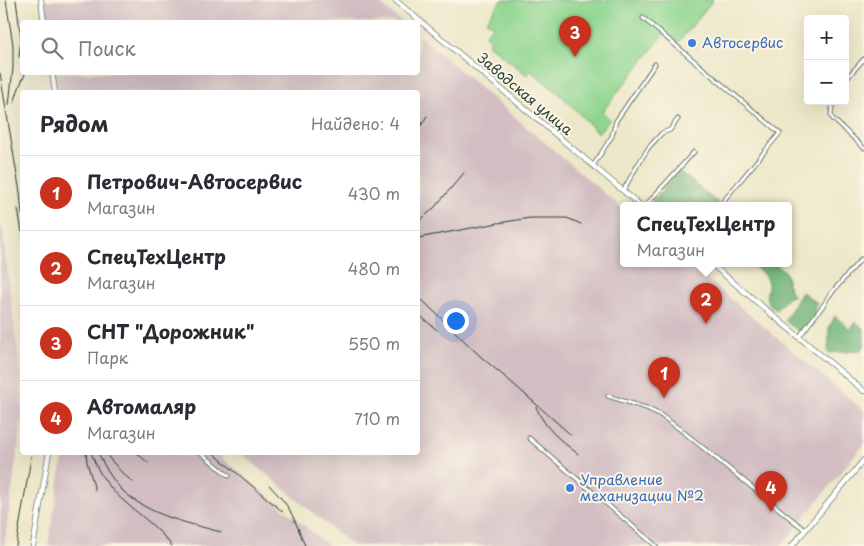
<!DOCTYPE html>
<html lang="ru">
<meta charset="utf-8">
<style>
:root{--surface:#fff;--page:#f7f7f7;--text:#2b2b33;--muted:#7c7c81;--line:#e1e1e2;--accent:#c8321e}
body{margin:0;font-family:"Playpen Sans",sans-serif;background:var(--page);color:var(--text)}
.controls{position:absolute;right:15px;top:15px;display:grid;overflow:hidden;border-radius:5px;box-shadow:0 5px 20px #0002}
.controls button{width:45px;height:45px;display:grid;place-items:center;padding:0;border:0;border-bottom:1px solid var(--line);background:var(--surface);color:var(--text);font:25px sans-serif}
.you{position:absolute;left:455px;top:320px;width:18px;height:18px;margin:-12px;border:4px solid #fff;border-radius:50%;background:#1a73e8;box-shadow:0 0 0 8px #1a73e833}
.badge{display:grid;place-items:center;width:32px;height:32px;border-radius:50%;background:var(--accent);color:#fff;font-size:16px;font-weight:700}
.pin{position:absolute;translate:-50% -41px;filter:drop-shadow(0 1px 2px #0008)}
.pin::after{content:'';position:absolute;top:26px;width:18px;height:15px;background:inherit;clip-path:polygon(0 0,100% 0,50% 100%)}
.popup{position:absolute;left:620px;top:202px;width:172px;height:65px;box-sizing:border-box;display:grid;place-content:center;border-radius:5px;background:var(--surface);filter:drop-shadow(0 1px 4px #0005);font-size:16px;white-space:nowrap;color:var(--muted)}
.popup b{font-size:19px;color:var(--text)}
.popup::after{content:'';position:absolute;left:50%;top:100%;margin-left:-10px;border:10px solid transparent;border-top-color:var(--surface)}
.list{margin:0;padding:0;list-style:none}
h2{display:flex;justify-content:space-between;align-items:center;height:65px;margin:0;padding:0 20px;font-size:21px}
h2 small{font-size:16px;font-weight:400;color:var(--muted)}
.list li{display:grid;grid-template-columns:32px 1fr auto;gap:15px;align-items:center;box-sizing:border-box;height:75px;padding:0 20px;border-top:1px solid var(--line)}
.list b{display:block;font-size:19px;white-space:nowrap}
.list p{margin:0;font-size:16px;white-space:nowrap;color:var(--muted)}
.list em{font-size:16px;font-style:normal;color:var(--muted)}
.icon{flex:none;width:28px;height:28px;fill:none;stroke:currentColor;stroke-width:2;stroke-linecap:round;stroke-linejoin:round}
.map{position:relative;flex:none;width:864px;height:546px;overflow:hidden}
.search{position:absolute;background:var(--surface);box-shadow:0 5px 20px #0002;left:20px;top:20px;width:400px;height:55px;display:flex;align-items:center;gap:12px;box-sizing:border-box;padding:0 18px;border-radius:5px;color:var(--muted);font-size:19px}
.panel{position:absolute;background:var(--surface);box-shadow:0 5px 20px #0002;left:20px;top:90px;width:400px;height:365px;border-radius:5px}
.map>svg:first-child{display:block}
.industrial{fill:#d2bec2}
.green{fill:#8ed58f;stroke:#568962}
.forest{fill:#72b67a;stroke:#487a57}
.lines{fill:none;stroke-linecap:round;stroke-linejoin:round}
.street-casing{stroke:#677868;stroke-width:5}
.secondary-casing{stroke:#677868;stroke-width:6}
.street{stroke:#fff;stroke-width:3}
.secondary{stroke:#fff;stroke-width:4.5}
.rail{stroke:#1f3d34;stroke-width:1}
.shop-dot{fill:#3f7fe0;stroke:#fcf5e5;stroke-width:2}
.labels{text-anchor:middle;stroke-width:4;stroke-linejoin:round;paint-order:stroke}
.shop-label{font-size:14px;fill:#366cbe;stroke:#fcf5e5;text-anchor:start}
.street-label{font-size:14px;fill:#1f3d34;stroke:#fcf5e5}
</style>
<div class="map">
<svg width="864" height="546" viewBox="0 0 864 546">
<rect width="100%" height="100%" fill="#fcf5e5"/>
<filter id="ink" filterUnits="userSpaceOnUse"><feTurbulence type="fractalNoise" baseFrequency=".02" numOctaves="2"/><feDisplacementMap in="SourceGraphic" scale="10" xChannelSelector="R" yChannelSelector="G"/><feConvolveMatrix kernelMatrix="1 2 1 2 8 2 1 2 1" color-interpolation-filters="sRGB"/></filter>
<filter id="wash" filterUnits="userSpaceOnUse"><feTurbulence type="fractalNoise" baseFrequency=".0096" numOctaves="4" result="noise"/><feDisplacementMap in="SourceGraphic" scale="20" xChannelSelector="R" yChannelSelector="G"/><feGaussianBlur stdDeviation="1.12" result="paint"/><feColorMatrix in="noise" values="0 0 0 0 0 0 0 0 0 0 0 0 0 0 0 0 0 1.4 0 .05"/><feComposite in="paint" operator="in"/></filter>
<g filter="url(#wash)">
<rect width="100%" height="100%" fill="#ede7c9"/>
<!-- industrial -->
<g class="industrial">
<path d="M45,0H376L402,22H48Z"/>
<path d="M418,35L623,209L624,263H688L864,411V444L781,546H353L241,453L418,452V92H58L55,73L418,72Z"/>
<path d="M0,213L22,386V420L4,546H0Z"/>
<path d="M64,452L216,453L329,546H48Z"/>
</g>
<!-- green -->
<path class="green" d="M502,0H713L677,44L664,34L602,112L610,119L598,133L563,97L531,71L527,75L488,44L490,40L485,35L493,26L486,20Z"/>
<!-- forest -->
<g class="forest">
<path d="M679,171L718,203L716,205H649Z"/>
<path d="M749,263H774L785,272L787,278V283L793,296C786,297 782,305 776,310C756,294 775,292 765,277C762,271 754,267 749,263Z"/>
<path d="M802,292L817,303L813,308L817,311L805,328L798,331L785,320Z"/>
<path d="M835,316L850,329L856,322L864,329V347L860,351L828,353L829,328Z"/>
</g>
</g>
<g filter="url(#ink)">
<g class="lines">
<defs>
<g id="street">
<path d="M643,18L780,133L720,205"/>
<path d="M845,80L864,59"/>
<path d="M833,101L831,114L832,118L864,148"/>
<path d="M593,166L612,136L616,121L655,64"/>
<path d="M623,191L637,166L649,147L662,133L670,130L678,119"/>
<path d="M646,205L694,152"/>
<path d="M799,337L825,303L828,297L861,259"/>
<path d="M608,396L646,408L659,414L681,430L805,530"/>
<path d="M529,438L656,546"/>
<path d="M200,452L229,476"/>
</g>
<g id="secondary">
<path d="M41,0L44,22"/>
<path d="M395,0L640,205"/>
<path d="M52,72L55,92"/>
<path d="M710,263L864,391"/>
<path d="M33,546L49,452"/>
<path d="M792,546L864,460"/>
</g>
</defs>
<!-- street casing -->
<use href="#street" class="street-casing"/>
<!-- secondary casing -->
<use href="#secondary" class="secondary-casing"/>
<!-- street -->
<use href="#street" class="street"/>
<!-- secondary -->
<use href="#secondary" class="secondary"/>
<!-- rail -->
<g class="rail">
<path d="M6,0L13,45V68L9,105"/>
<path d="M16,0L21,38L19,57"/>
<path d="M0,73L20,193L22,215"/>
<path d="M14,103L20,85L26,72"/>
<path d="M418,130L427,116"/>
<path d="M18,209L22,232"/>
<path d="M418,222L434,208L464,173"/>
<path d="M418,238L498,223L530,218H567L581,224"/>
<path d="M418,296L480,356L510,381L571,435"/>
<path d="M418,314L437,330"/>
<path d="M536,407C546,430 559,439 578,454"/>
<path d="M86,452L87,462L95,490"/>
<path d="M91,452C106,501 145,510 172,546"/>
<path d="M98,452C104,466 111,478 121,489C147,515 187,523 221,532"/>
<path d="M104,452L123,474L133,482"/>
<path d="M136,452L148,463"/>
<path d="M212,452L283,512"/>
<path d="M269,485C276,493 284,500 289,509C296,521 300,534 305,546"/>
<path d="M16,546L32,452"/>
</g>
</g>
</g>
<!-- markers -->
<g class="shop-dot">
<circle cx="692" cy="43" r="5"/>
<circle cx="570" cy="488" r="5"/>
</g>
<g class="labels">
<!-- shop labels -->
<g class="shop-label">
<text x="702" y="48">Автосервис</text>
<text x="580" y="485">Управление<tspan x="580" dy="16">механизации №2</tspan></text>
</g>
<!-- street labels -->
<g class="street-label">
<text transform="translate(525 94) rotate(40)" y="5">Заводская улица</text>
</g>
</g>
</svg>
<div class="controls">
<button>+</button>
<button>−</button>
</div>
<div class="you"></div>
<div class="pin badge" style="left:664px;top:398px">1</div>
<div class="pin badge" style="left:706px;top:324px">2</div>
<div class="popup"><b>СпецТехЦентр</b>Магазин</div>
<div class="pin badge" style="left:575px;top:57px">3</div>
<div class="pin badge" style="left:771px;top:512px">4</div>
<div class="search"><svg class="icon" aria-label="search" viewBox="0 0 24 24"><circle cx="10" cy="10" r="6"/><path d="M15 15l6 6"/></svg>Поиск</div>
<section class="panel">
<h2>Рядом<small>Найдено: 4</small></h2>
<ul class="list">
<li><span class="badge">1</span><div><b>Петрович-Автосервис</b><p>Магазин</p></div><em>430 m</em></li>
<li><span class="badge">2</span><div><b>СпецТехЦентр</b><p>Магазин</p></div><em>480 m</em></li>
<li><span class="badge">3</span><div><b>СНТ &quot;Дорожник&quot;</b><p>Парк</p></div><em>550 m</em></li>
<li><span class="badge">4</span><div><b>Автомаляр</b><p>Магазин</p></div><em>710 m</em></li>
</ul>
</section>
</div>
